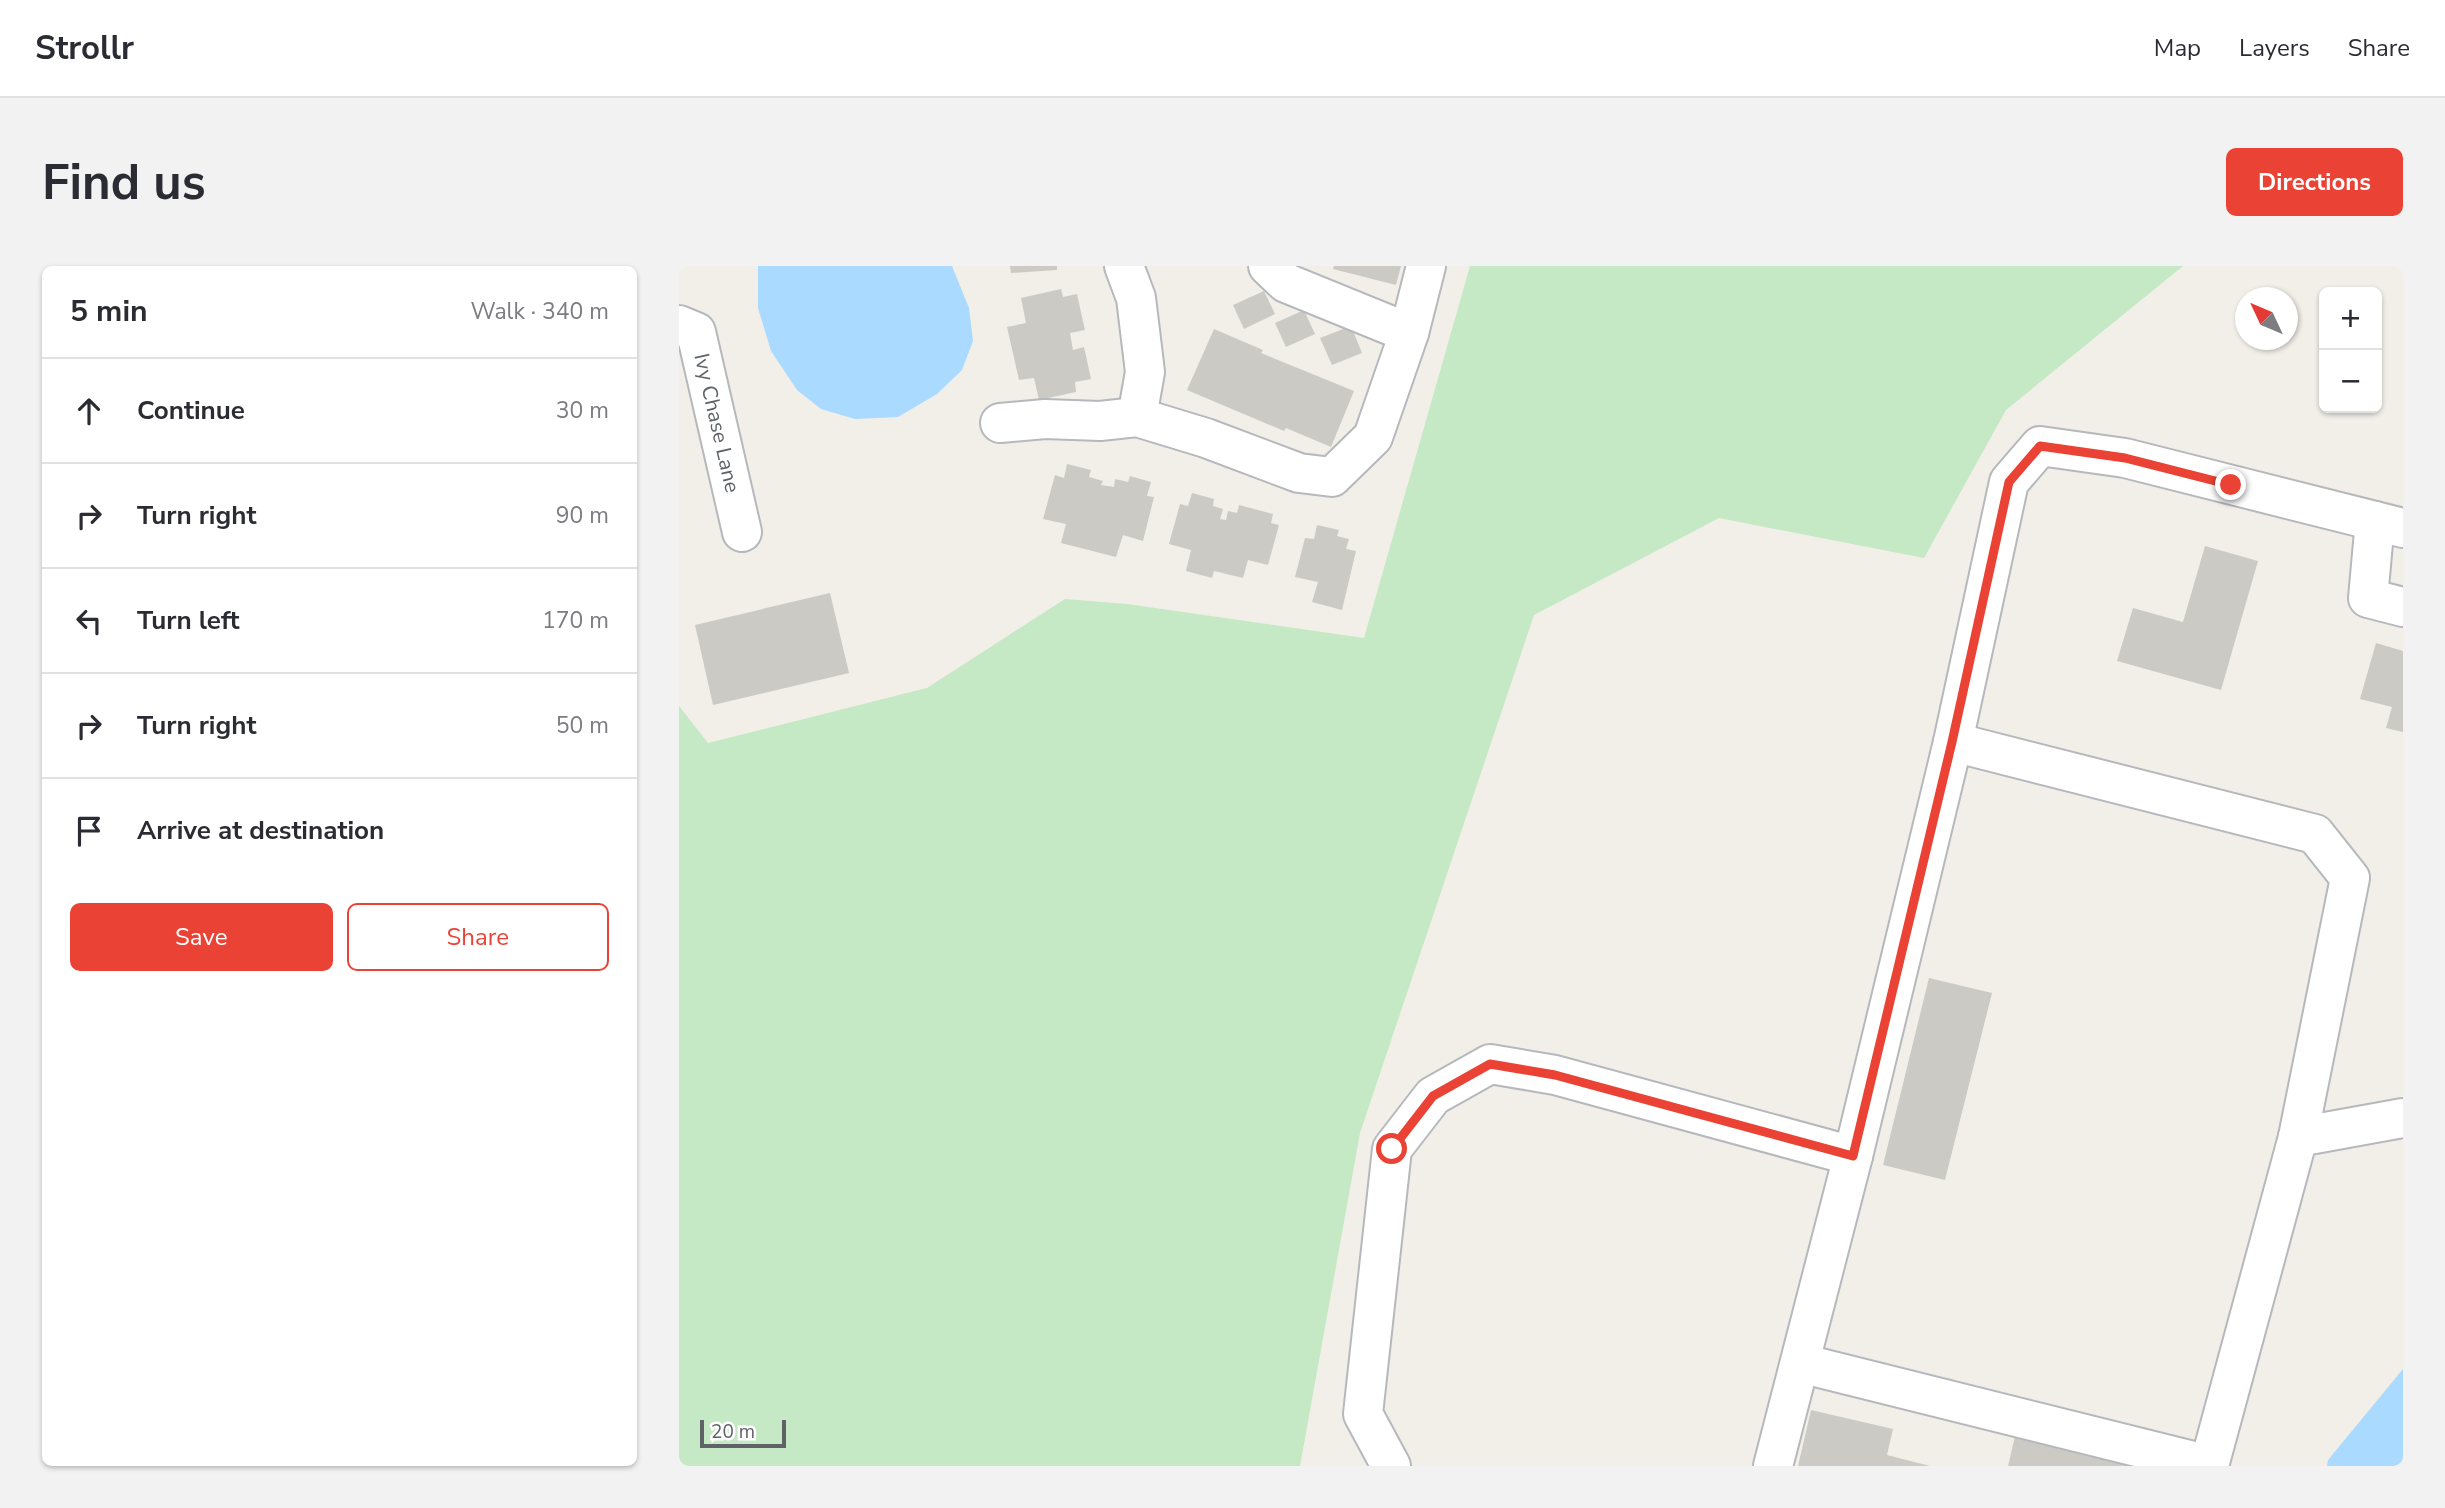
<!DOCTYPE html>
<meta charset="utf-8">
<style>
:root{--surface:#fff;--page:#f2f2f3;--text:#2b2b33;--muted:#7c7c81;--line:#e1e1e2;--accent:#ea4335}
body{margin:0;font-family:"Nunito Sans",sans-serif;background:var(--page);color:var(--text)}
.controls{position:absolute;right:21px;top:21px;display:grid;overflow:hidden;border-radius:10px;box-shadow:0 2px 5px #0004}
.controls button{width:63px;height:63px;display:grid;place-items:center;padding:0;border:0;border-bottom:2px solid var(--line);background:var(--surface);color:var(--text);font:35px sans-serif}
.compass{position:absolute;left:1556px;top:21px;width:63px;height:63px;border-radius:50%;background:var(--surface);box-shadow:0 2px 5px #0004;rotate:314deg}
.scale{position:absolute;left:21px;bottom:18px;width:86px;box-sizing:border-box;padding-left:7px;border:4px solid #5f6368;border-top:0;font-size:19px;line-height:24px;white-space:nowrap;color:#5f6368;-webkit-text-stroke:5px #fff;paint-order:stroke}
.stop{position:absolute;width:21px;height:21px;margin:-16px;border:5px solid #ea4335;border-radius:50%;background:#fff}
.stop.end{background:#ea4335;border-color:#fff;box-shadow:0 2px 7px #0008}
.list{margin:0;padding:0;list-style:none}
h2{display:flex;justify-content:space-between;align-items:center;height:91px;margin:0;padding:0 28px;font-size:30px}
h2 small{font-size:23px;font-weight:400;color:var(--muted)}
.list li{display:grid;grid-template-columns:46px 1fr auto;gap:21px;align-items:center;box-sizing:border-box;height:105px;padding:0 28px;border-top:2px solid var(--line)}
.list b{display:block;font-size:26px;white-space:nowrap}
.list em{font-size:23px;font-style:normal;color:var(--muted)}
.actions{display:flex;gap:14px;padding:21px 28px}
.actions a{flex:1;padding:16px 0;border:2px solid var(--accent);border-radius:10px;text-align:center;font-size:24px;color:var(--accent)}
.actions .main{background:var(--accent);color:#fff}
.icon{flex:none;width:38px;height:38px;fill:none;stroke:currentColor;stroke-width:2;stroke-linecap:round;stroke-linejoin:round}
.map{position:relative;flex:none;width:1724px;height:1200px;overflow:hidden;border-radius:10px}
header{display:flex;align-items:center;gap:42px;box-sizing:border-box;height:98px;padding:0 35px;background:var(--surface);border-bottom:2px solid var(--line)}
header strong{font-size:33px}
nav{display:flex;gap:38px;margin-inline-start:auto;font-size:24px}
.intro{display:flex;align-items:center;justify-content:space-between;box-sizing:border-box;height:168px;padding:0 42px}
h1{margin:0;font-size:49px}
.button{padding:18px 32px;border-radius:10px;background:var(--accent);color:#fff;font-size:24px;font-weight:700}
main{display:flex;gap:42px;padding:0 42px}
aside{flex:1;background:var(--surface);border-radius:10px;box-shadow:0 2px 5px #0004}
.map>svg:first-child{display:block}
.green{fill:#c5e8c5}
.water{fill:#aadaff}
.building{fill:#cccac5}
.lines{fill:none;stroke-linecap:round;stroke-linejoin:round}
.minor-casing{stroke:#b5b8bc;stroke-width:42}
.minor{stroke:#fff;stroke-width:38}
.route{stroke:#ea4335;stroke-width:9}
.labels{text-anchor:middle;stroke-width:5;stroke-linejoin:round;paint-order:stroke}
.street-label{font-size:21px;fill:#5f6368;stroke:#fff}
</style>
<header>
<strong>Strollr</strong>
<nav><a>Map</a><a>Layers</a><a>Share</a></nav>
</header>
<div class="intro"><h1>Find us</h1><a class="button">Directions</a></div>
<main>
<aside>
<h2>5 min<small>Walk · 340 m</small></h2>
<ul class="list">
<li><svg class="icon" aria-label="ahead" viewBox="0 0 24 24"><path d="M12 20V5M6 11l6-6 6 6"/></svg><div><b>Continue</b></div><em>30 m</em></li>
<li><svg class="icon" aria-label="right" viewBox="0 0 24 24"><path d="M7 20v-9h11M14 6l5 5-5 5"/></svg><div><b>Turn right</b></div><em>90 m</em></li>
<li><svg class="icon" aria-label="left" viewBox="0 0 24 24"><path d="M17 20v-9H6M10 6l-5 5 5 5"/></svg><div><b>Turn left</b></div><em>170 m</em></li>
<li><svg class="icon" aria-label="right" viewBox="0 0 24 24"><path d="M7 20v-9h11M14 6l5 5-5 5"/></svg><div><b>Turn right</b></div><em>50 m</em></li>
<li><svg class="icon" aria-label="arrive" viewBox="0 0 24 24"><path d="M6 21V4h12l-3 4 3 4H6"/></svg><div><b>Arrive at destination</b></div></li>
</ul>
<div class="actions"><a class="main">Save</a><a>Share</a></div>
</aside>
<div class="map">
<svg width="1724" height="1200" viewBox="0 0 1724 1200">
<rect width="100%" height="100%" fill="#f1efe8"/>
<!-- green -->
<path class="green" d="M791,0H1504L1327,144L1245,292L1040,252L855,349L681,867L621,1200H0V440L29,477L248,422L386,333L448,338L685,372Z"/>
<!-- water -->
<g class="water">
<path d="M79,0H273L290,42L294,75L283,104L258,128L219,151L176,153L142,143L118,124L92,85L79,42Z"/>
<path d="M1724,1103V1200H1648L1649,1194Z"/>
</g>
<!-- building -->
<g class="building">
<path d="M331,0H378V4L332,7Z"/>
<path d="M655,0H722L717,19L654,3Z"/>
<path d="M382,23L384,31L398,28L406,64L391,67L394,84L405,81L412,113L396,116L397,126L360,134L355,112L340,114L328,61L347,57L342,32Z"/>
<path d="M585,25L596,48L565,63L554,39Z"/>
<path d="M625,44L636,68L607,81L596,57Z"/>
<path d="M672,60L683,87L653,99L641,72Z"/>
<path d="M535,63L584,84L582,87L675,125L652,181L607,162L605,165L508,124Z"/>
<path d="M388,198L412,204L410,211L424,215L422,219L435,221L436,213L449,216L451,210L472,216L468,230L475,231L464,275L444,269L437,291L382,277L387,258L364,253L376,209L385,212Z"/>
<path d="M513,227L535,233L534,240L544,243L541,253L547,254L549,245L558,247L560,239L594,248L592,257L600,259L589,299L569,294L564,312L535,305L533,312L507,305L512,284L490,278L501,238L509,240Z"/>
<path d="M638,259L660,264L658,270L670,273L667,283L677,285L663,344L633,336L639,316L616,311L626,272L635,273Z"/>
<path d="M1526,280L1579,295L1542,424L1438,395L1454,342L1504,356Z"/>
<path d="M151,327L170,407L34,439L16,359Z"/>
<path d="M1697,377L1724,385V466L1707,462L1713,441L1681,433Z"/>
<path d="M1250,712L1313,727L1266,914L1204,899Z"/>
<path d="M1132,1144L1214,1163L1208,1189L1251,1200H1119Z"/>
<path d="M1336,1170L1469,1200H1329Z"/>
</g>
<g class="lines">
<defs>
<g id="minor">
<path d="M445,0L457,32L466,106L458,151"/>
<path d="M589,0L607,17L730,67"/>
<path d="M0,59L17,66L63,266"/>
<path d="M321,157L366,153L421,155L458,151L527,172L620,207L653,211L694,171L730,67L747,0"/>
<path d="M1696,255L1689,332L1724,341"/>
<path d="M1274,476L1636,568L1671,612L1619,871"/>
<path d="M1121,1097L1530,1199"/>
<path d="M712,1200L684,1148L713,883L754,830L811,798L876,809L1174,890"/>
<path d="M1094,1200L1174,890L1274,476L1330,216L1361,180L1446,192L1724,262"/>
<path d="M1530,1200L1619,871L1724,852"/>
</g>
</defs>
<!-- minor casing -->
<use href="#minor" class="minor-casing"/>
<!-- minor -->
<use href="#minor" class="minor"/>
</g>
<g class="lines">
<!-- route -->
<path class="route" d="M713,883L754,830L811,798L876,809L1174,890L1273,476L1330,216L1361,180L1446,192L1552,219"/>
</g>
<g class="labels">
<!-- street labels -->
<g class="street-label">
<text transform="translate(38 157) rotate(77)" y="7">Ivy Chase Lane</text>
</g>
</g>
</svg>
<div class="controls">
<button>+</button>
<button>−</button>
</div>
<svg class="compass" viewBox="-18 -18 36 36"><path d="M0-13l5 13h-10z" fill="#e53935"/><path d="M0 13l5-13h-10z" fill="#7c7c81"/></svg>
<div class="scale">20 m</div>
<div class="stop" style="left:713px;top:883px"></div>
<div class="stop end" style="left:1552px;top:219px"></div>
</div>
</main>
